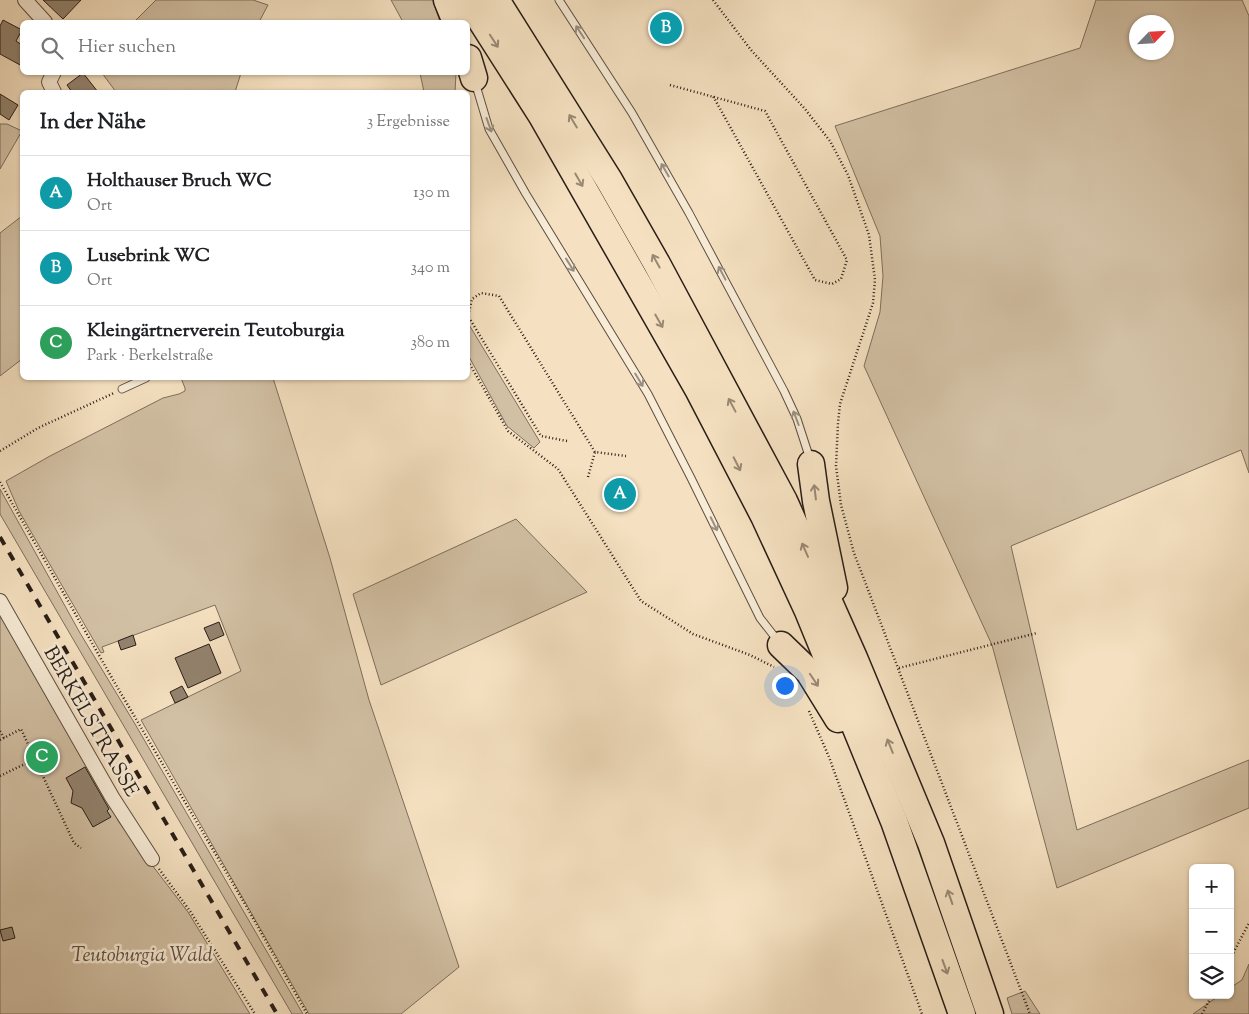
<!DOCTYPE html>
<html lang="de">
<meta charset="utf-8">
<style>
:root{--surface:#fff;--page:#f6f6f6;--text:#202124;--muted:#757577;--line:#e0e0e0;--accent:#d93025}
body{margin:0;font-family:"Sorts Mill Goudy",serif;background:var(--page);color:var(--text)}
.controls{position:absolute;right:15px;bottom:15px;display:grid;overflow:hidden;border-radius:8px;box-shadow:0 1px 4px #0004}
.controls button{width:45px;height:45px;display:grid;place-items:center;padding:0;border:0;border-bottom:1px solid var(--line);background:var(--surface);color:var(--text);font:25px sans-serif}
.compass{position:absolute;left:1129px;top:15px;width:45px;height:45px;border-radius:50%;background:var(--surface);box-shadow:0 1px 4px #0004;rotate:65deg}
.you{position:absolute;left:784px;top:685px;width:18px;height:18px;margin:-12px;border:4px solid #fff;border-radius:50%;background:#1a73e8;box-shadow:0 0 0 8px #1a73e833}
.badge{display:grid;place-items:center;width:32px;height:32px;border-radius:50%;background:var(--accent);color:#fff;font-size:16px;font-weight:700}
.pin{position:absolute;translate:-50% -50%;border:2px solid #fff;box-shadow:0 1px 5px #0006}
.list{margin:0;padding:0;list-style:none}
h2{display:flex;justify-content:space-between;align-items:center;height:65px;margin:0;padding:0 20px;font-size:21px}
h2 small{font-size:16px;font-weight:400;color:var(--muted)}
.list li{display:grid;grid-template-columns:32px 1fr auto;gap:15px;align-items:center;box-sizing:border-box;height:75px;padding:0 20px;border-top:1px solid var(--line)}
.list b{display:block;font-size:19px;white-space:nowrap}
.list p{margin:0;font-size:16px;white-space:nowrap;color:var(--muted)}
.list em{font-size:16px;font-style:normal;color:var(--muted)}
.icon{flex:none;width:28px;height:28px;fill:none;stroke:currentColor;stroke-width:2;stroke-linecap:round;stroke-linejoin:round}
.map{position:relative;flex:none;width:1249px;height:1014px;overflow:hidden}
.search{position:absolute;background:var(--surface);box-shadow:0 1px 4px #0004;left:20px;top:20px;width:450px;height:55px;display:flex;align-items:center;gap:12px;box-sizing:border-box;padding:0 18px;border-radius:8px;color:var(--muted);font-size:19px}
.panel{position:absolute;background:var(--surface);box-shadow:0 1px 4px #0004;left:20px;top:90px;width:450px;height:290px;border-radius:8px}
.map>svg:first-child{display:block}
.green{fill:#d2c0a4;stroke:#7e6e5e;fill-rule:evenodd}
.building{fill:#93836f;stroke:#291d17}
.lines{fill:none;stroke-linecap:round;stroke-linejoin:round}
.service-casing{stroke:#5c4e42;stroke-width:9}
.minor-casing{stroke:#5c4e42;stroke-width:16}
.motorway-casing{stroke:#291d17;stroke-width:29}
.path{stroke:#291d17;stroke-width:2.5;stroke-dasharray:1 2.5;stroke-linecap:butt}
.service{stroke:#f8ecd7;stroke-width:7}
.minor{stroke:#f8ecd7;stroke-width:14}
.motorway{stroke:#f5e1c1;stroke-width:26}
.rail{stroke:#291d17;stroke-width:4;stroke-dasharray:9 9;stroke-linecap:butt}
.oneway{stroke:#9b8f81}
.oneway2{stroke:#998974}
.labels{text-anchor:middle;stroke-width:5;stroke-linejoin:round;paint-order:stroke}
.street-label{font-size:20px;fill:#291d17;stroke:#f8ecd7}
.park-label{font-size:20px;font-style:italic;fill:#5c4e41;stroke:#f8ecd7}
</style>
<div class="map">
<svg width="1249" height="1014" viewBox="0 0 1249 1014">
<rect width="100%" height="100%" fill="#f5e1c1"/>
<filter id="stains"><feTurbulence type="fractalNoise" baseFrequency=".004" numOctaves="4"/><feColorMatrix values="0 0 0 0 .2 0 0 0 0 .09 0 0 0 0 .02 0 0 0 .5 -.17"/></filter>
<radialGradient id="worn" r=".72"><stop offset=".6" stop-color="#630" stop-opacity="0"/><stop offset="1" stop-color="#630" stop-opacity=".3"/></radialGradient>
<!-- green -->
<g class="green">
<path d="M156,0H253L268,5L259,22H134Z"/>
<path d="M391,0H433L440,22H403Z"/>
<path d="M1096,0H1242L1249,16V473L1241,450L1011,546L1077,830L1249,760V808L1057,888L992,645L864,366L880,312L883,276L880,236L835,126L1080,48ZM1136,22H1166V52H1136Z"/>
<path d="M102,73H241L235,92H116Z"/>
<path d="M420,73H456L455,92H424Z"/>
<path d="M0,124H7L22,131L0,169Z"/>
<path d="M22,216V359L0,376V233Z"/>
<path d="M468,323L540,442L534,448L507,426L468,355Z"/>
<path d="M181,378H273L330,558L369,700L459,967L401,1014H309L141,720L241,671L215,605L102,647L104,652L101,653L19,511L6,481L50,456L163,398L179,394L185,391V388Z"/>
<path d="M0,489L80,633L135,724L303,1014H292L0,514Z"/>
<path d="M516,519L587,592L381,685L353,594Z"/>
<path d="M0,607L49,693L119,822L188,912L250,1014H0Z"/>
<path d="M1249,964V1014H1193L1220,995H1230V988L1242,980Z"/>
<path d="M1025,991L1040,1014H1012L1007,998Z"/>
</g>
<!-- building -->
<g class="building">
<path d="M43,0H81L63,19Z"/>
<path d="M668,17L677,31L664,40L655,25Z"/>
<path d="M3,20L22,30L16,41L22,45V66L0,54V26Z"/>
<path d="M83,73L98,92H72L67,85Z"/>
<path d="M0,94L18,105L9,120L0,114Z"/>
<path d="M623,483L630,499L617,505L610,489Z"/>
<path d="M219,622L224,635L210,641L204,628Z"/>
<path d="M133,635L136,645L121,650L118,641Z"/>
<path d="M209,644L221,673L188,688L175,658Z"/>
<path d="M182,686L188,697L175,703L170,692Z"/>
<path d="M85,767L109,809L107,811L111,817L93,827L82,808L71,803L73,791L66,778Z"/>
<path d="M12,927L15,938L3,941L0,930Z"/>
</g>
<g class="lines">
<defs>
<g id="service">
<path d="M559,0L632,113L689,213L784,391L797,419L810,459"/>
<path d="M475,82L489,129L526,194L648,394L691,478L760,618L778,641"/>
<path d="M122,389L146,378"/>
</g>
<g id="minor">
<path d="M25,0L45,22"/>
<path d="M54,72L49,82L54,92"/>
<path d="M0,601L112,797L152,859"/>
</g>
<g id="motorway">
<path d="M447,0L456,22"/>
<path d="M468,0L542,116L698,389L764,516L808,611L894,821L962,1014"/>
<path d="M496,0L609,180L657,264L784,501L854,658L931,843L990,1014"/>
<path d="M468,58L474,78"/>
<path d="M811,464L816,501L834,588"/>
<path d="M781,645L809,672L838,719"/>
</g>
</defs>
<!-- service casing -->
<use href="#service" class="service-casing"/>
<!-- minor casing -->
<use href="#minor" class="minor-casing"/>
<!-- motorway casing -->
<use href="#motorway" class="motorway-casing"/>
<!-- path -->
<g class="path">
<path d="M713,0L751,50L805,109L830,141L848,175L869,235L875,280L873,303L840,404L838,423L836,466L841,505L854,553L1030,1014"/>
<path d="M670,85L765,111L847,260L841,279L832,284L815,280L713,96"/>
<path d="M468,361L508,431L558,469L641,601L693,634L750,655L774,667"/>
<path d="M567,441L541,436L468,316L472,299L481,293L499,296L595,452L626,456"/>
<path d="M0,451L38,428L114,393"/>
<path d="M588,477L595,452"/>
<path d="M0,482L116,685L245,904L307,1014"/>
<path d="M899,668L1037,633"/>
<path d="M809,711L829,757L922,1014"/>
<path d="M0,731L4,738"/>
<path d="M0,740L21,729L74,843L81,848"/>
<path d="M0,776L35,759"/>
<path d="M159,869L190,911L255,1014"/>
<path d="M1230,959L1249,923"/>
<path d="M1202,1014L1212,995"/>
</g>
<!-- service -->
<use href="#service" class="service"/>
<!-- minor -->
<use href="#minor" class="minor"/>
<!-- motorway -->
<use href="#motorway" class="motorway"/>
<!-- rail -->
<path class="rail" d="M0,537L277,1014"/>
</g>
<!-- one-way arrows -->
<defs><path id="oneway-shaft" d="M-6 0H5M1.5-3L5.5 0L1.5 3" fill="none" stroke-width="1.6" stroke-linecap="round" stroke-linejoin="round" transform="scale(1.25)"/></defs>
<g class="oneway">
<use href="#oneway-shaft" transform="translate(580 32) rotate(-123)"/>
<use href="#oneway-shaft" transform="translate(489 125) rotate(70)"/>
<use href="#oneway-shaft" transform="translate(665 170) rotate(-120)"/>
<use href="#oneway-shaft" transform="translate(570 265) rotate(58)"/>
<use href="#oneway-shaft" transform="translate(722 273) rotate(-118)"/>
<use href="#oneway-shaft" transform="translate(639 380) rotate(59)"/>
<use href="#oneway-shaft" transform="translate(796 418) rotate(-111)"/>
<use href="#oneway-shaft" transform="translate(714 524) rotate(64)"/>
</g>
<g class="oneway2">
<use href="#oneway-shaft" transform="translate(494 41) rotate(57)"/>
<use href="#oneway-shaft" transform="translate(573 121) rotate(-121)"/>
<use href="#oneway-shaft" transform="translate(579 180) rotate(60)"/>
<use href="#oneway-shaft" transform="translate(656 261) rotate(-119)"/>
<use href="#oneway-shaft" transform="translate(659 321) rotate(60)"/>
<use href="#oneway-shaft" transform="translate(732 405) rotate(-118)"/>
<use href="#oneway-shaft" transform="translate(737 464) rotate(63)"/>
<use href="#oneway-shaft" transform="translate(815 492) rotate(-97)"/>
<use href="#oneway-shaft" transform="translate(805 550) rotate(-114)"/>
<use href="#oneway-shaft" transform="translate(814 680) rotate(56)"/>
<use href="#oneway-shaft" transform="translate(890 746) rotate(-112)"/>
<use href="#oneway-shaft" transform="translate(950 897) rotate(-109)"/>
<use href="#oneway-shaft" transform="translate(945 967) rotate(70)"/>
</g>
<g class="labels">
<!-- street labels -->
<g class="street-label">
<text transform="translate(92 721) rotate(60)" y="7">BERKELSTRASSE</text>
</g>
<!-- park labels -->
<g class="park-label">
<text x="142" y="961">Teutoburgia Wald</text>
</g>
</g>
<rect width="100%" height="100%" filter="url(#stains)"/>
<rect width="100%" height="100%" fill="url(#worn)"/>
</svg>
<div class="controls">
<button>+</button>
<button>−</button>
<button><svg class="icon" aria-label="layers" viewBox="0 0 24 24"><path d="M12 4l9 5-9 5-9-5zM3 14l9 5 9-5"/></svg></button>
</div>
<svg class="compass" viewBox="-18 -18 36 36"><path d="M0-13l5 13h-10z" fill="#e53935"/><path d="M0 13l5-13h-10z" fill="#757577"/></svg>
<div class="you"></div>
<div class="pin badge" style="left:620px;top:494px;background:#0f9aa8">A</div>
<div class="pin badge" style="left:666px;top:28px;background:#0f9aa8">B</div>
<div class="pin badge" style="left:42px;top:757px;background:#2e9e5b">C</div>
<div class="search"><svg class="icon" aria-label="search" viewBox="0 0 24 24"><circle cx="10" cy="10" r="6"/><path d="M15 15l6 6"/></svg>Hier suchen</div>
<section class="panel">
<h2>In der Nähe<small>3 Ergebnisse</small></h2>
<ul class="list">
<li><span class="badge" style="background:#0f9aa8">A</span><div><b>Holthauser Bruch WC</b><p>Ort</p></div><em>130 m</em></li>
<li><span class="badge" style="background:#0f9aa8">B</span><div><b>Lusebrink WC</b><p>Ort</p></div><em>340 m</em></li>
<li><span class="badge" style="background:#2e9e5b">C</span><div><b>Kleingärtnerverein Teutoburgia</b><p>Park · Berkelstraße</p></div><em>380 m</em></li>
</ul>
</section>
</div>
